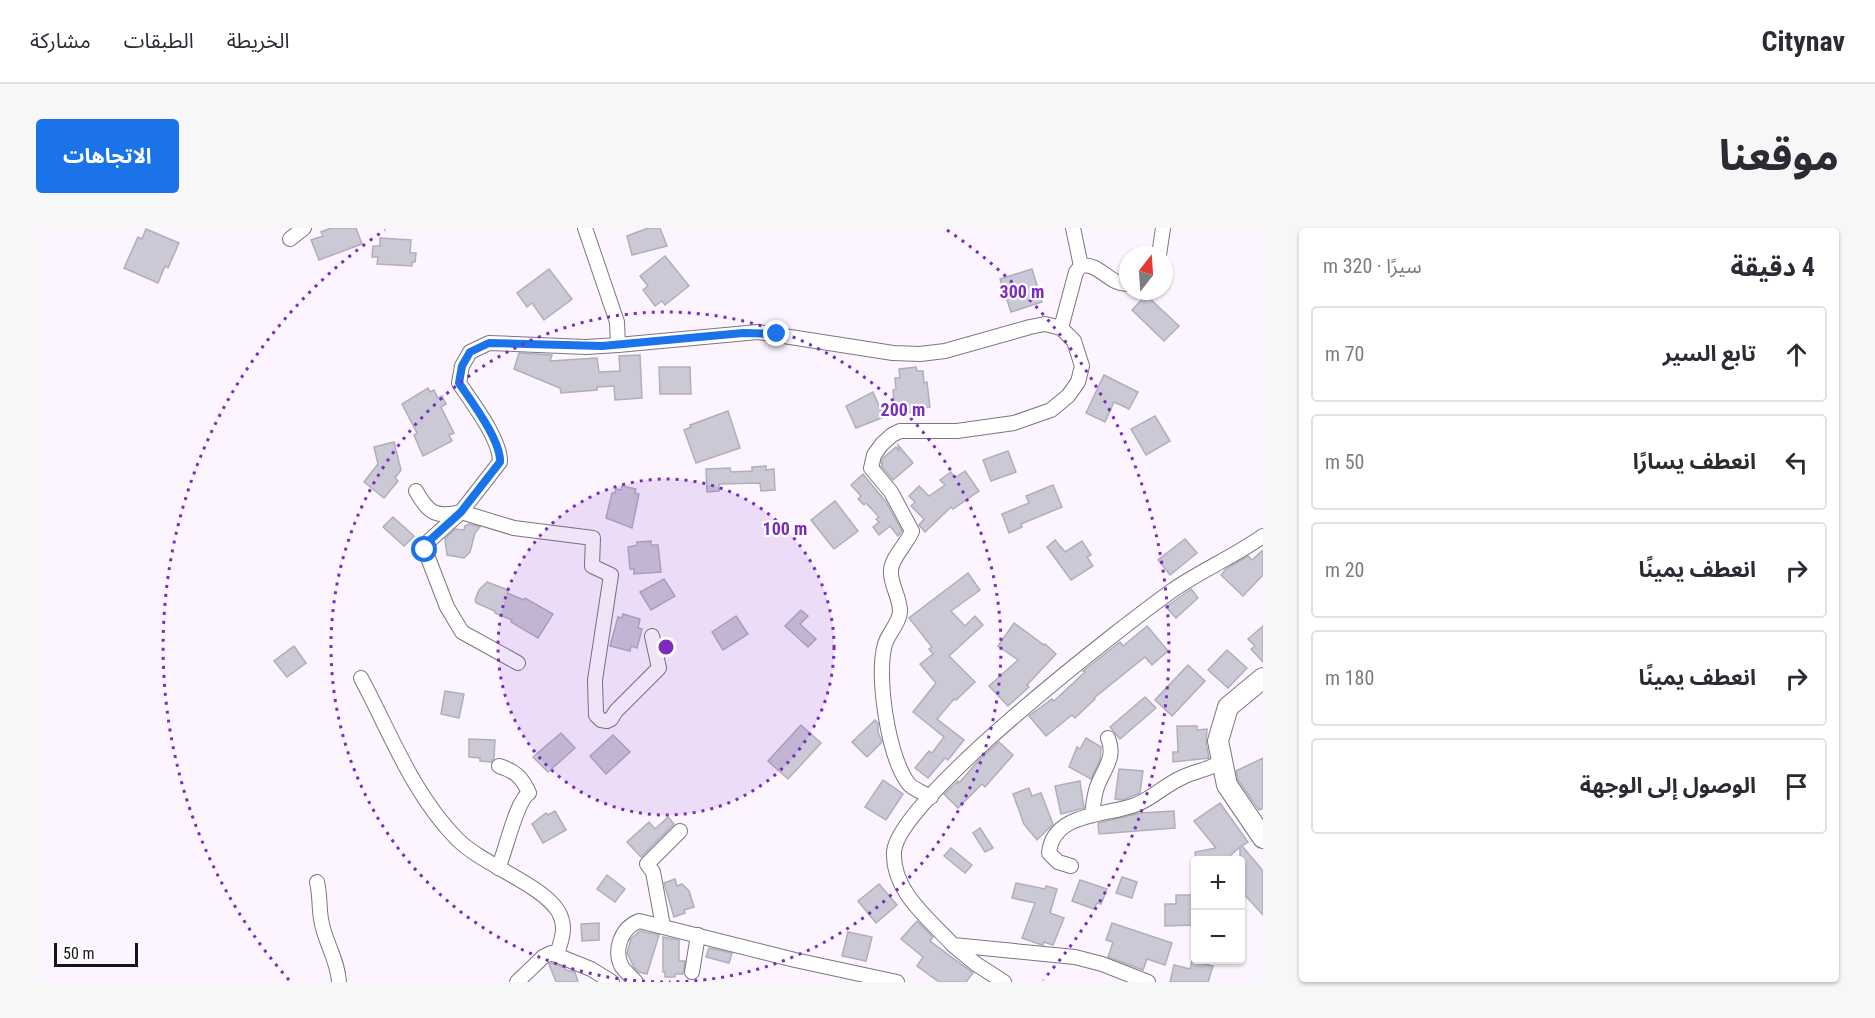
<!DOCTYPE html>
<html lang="ar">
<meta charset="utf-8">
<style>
:root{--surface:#fff;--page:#f7f7f7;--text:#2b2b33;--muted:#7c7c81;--line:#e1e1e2;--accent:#1a73e8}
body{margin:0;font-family:"Roboto Condensed","Noto Sans Arabic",sans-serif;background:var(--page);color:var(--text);direction:rtl}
.controls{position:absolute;right:18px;bottom:18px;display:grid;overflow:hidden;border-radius:6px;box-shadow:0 2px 4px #0004}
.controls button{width:54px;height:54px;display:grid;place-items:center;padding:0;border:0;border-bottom:2px solid var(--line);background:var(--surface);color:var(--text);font:30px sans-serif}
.compass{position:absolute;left:1083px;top:18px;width:54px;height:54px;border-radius:50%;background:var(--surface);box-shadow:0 2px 4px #0004;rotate:17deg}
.scale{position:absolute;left:18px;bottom:15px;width:84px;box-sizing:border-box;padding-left:6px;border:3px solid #161317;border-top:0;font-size:16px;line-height:21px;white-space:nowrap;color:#161317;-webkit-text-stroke:4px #fff;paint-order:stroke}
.stop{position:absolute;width:18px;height:18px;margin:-14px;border:4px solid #1a73e8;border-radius:50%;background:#fff}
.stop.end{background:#1a73e8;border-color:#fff;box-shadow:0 2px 6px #0008}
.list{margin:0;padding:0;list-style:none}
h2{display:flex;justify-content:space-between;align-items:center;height:78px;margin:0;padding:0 24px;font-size:26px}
h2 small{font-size:20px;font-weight:400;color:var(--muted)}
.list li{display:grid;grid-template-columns:39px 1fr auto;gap:18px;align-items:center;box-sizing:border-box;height:96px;margin:0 12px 12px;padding:0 12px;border:2px solid var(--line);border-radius:6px}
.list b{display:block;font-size:22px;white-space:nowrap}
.list em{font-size:20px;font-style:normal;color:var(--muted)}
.icon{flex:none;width:33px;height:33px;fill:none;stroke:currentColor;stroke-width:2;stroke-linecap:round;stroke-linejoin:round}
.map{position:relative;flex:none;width:1227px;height:754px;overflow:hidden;direction:ltr;border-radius:6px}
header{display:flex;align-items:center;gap:36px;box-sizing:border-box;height:84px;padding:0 30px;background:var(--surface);border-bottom:2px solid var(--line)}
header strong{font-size:28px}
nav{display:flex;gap:33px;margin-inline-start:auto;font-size:21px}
.intro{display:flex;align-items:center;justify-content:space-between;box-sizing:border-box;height:144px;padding:0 36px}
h1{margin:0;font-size:42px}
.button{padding:15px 27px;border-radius:6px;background:var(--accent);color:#fff;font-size:21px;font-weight:700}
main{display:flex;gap:36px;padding:0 36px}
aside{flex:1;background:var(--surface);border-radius:6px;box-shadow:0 2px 4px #0004}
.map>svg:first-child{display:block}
.building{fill:#ccc9d7;stroke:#b1aebb;stroke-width:1.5}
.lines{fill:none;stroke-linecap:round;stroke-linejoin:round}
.street-casing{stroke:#7d7580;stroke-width:16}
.secondary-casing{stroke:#7d7580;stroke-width:22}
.street{stroke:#fff;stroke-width:14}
.secondary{stroke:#fff;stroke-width:20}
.route{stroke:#1a73e8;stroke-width:8}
.ring{fill:none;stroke:#7b2cbf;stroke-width:3;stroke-dasharray:3 6}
.centre{fill:#7b2cbf;stroke:#fff;stroke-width:3}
.ring-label{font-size:18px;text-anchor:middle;font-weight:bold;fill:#7b2cbf;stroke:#fff;stroke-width:4.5;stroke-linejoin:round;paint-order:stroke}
</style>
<header>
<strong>Citynav</strong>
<nav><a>الخريطة</a><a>الطبقات</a><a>مشاركة</a></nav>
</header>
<div class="intro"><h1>موقعنا</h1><a class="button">الاتجاهات</a></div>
<main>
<aside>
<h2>4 دقيقة<small>سيرًا · 320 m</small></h2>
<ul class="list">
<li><svg class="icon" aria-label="ahead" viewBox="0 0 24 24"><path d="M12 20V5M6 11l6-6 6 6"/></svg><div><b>تابع السير</b></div><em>70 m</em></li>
<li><svg class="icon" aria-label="left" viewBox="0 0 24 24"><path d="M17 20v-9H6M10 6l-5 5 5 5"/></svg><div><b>انعطف يسارًا</b></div><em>50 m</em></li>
<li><svg class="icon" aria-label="right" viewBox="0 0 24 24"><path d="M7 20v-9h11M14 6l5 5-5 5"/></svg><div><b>انعطف يمينًا</b></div><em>20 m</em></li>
<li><svg class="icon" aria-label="right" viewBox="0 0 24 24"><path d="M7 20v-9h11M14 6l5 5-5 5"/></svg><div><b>انعطف يمينًا</b></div><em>180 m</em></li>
<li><svg class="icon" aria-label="arrive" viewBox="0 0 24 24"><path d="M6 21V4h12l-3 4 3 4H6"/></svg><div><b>الوصول إلى الوجهة</b></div></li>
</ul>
</aside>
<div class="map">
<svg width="1227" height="754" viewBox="0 0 1227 754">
<rect width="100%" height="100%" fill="#fcf5ff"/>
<!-- building -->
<g class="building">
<path d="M295,0H320L326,16L283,32L275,12L287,8L285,4Z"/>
<path d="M612,0H624L631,18L596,27L591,8Z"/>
<path d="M110,1L143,15L132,40L129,38L122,55L88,40L102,9L106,11Z"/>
<path d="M344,10L375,12L374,25H380L379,34H376V38L341,36L342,29H336L337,18H344Z"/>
<path d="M629,28L653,58L629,77L626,73L619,78L607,62L612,58L604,48Z"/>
<path d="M513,41L536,71L508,92L496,75L491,79L481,65Z"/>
<path d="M996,41L1006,74L975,84L964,51Z"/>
<path d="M1110,67L1143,98L1128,113L1096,82Z"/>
<path d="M483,125L516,127L514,133L561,130L563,144L584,143L583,128L604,127L606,170L579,172L578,158L561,159V162L525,165L524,160L478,141Z"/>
<path d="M623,139H654L655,166H624Z"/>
<path d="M880,139L881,143H887L888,155L891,154L894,179L886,180L887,183L859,186L857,162L860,161L859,150H864L863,141Z"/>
<path d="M1068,147L1102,164L1093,181L1078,174L1069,194L1050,185Z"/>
<path d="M392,160L394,164L398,162L402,170L406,168L410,176L405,179L418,205L413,207L416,213L387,228L378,207L381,205L366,176Z"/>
<path d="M837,164L848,189L820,200L810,178Z"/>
<path d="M692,183L704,220L660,235L648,202L655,199L654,197Z"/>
<path d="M1119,188L1134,213L1110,227L1095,201Z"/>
<path d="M358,214L365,242L359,250L362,253L348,270L328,254L342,236L338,219Z"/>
<path d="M862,217L877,235L857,252L845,238L847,236L845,235L847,230L860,219L863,223Z"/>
<path d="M972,223L980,244L955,253L947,232Z"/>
<path d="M730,238V242L738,241L739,262L725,263L724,255L683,256V263L671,264L670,241L694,240L695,244L716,243V239Z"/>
<path d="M929,243L943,263L917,281L915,279L889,304L883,297L888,291L875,278L879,274L873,268L883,258L893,268L909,257L904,252L915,244L919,250Z"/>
<path d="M827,246L850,274L866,303L862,308L854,298L843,307L837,299L843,294L840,291L843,289L830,275L828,277L822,271L825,268L815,257Z"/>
<path d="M1017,257L1026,279L985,296L986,299L973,305L966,286L993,275L990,268Z"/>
<path d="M586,258L600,261L599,265L603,266L596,300L570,290L576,265H579L580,261L585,262Z"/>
<path d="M799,273L822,303L798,321L775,292Z"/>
<path d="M357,289L378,308L368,318L347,299Z"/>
<path d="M433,296L444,299L439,305L434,324L428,330L411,327L409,311L419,301L428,302L429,298Z"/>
<path d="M1149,311L1161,325L1134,347L1122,332Z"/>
<path d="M1019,312L1029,324L1046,313L1055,327L1051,329L1057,338L1035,352L1011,319Z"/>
<path d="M615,313V317H622L625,344L598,346V341H594L592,319L601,317V314Z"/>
<path d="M1227,322V347L1207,368L1185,347L1190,341L1212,328L1216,332Z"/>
<path d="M932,345L944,362L915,383L929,398L939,388L947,397L913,428L939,454L920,472L918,471L901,491L928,512L912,532L909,530L892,550L879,540L893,523L896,525L908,509L877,484L900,455L884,436L897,426L893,421L896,419L873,390Z"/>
<path d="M628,351L639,368L615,382L604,364Z"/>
<path d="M451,354L472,362L471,365L488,372L489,370L517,386L502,410L475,394L476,392L459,385V383L440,375L439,372L443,362Z"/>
<path d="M1155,361L1162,370L1140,390L1130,379Z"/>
<path d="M765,382L772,388L764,396L780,411L772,419L749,398Z"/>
<path d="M587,386L604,391L602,400L606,401L601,420L595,418L594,423L574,418L582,389L586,390Z"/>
<path d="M700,388L712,406L687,422L676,404Z"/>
<path d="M978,395L1008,417L1009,416L1020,426L991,457L993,459L972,478L953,458L982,432L962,418Z"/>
<path d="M1111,398L1132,423L1116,437L1109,429L1058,470L1059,471L1039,490L1036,487L1010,508L993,488L1016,471L1018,473L1049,444L1047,443L1084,414L1087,418Z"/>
<path d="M1227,398V434L1215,421L1219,418L1212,411Z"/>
<path d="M258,418L270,435L251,449L238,433Z"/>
<path d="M1191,422L1211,440L1192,460L1172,442Z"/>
<path d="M1152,437L1169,453L1136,488L1119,472Z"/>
<path d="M409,463L428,466L423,490L405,486Z"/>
<path d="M1109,469L1120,480L1084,511L1074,499Z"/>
<path d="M839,492L842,495V504L846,514L831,529L816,514Z"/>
<path d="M765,497L785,515L752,551L732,533Z"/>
<path d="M1141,498H1161V502L1171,501L1170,515L1173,530L1137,534V524H1142Z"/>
<path d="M525,505L539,520L512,544L497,529Z"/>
<path d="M577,507L594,524L570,546L554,528Z"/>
<path d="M1050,510L1065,519L1064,532L1055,551L1033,539L1041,519L1044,521Z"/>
<path d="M433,511L459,512L458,531L455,534L444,533V530L433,529Z"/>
<path d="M963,514L977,527L949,559L946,556L922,580L908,566L922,553L923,555L943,532Z"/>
<path d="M1227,530V580L1223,582L1202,552L1200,543Z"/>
<path d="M1083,541L1107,543L1104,565L1086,572L1079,571Z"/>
<path d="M847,552L867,566L850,592L829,579Z"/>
<path d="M1044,553L1048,580L1025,586L1019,558Z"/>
<path d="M993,560L996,568L1005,565L1017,596L1001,612L988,596L977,566Z"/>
<path d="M1184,575L1212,614L1206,618L1227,643V687L1204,662V619L1188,633H1160L1159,624L1180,620L1158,593Z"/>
<path d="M519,583L530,602L507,615L496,596L510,585L512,587Z"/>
<path d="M1138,583L1139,600L1063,606L1062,595L1104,585Z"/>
<path d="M632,589L638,596L605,629L591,614L613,594L619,601Z"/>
<path d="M944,600L957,620L949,624L937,605Z"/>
<path d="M915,620L936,637L929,645L908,628Z"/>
<path d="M571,647L589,661L579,674L561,661Z"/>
<path d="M1086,649L1101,654L1096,670L1080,665Z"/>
<path d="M639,651L641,658L646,656L653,663L658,679L648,682L649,685L638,689L628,655Z"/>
<path d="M1044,652L1071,661L1065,676L1061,675L1058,681L1036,673Z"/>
<path d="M980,655L1009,661L1010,658L1021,661L1014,685L1028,690L1017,717L1008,714L1007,717L1003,716L986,710L999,675L976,670Z"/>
<path d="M843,656L861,677L840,695L822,673Z"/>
<path d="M1140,667H1160V697L1129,698V676H1140Z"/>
<path d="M881,693L897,709L894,713L937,745L930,754H903L881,738L887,729L865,711Z"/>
<path d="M563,695V712L546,713L545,696Z"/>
<path d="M1076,695L1136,715L1129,737L1111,731L1107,742L1072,729L1077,714L1070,712Z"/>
<path d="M604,703L623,707L611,746L603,744L598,739L591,725L595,711Z"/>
<path d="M812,704L836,709L830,733L806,728Z"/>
<path d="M627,709L643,712V733H649L647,746H639V749H629V744H627Z"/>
<path d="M673,720L696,725L693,735L670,729Z"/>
<path d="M1156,733L1177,738L1172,754H1134L1138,737L1154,741Z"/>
<path d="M515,735L529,740L530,742L539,744L542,754H520L513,736Z"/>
</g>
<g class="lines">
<defs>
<g id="street">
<path d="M1037,0L1045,38"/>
<path d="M254,11L268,0"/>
<path d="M1123,27L1127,0"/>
<path d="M1025,100L1040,44L1045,38C1063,34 1073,57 1092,56"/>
<path d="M582,117L722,104L857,125L884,126L909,123L994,99L1009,96L1025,100L1038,113L1046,138L1042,154L1032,168L1015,182L978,195L921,203H864L856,207L846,216L838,227L835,240L855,264L876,303C871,316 855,330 855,343C854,356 864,369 864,383C864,394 852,406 849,416C840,448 852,528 872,555C876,561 888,565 895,569"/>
<path d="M380,263C392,285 400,290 425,284L464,234C465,212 435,173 423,155L426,138L434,124L453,115L550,119L582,117L581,94L549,0"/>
<path d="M482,435L426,404L411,379L389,322L393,313L425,284L478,300L557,310L556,338L575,347L559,452L560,487L565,492L571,493L575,491L580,483L623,440L616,408"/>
<path d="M325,450C355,506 376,565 421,611C447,637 505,656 522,683C531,698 526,711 521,726"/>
<path d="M1056,587C1057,578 1058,568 1061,559C1068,540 1080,530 1072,510"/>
<path d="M1035,638L1022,634L1013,625C1017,584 1070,588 1099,577C1116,571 1130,556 1147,549C1161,542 1172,543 1185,533"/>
<path d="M462,640C470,623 480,573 493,565C486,549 479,543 463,538"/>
<path d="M281,654C284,666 283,679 285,691C288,713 302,732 303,754"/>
<path d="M627,698L617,644L611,636L644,603"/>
<path d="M917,717L940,736L968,754"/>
<path d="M656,744L662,707"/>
<path d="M481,754L507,729L515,725L555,741L576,754"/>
<path d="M600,754C595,749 590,744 586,739C577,722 585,700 603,693L759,732L861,754"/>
<path d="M1112,754L1066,736L1039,729L917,717C893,691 856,663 858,624C861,572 1088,397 1137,362C1166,342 1199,328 1227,308"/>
</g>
<path id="secondary" d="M1227,450L1192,479L1182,513L1191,557L1227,610"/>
</defs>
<!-- street casing -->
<use href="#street" class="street-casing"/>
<!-- secondary casing -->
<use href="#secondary" class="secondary-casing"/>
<!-- street -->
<use href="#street" class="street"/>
<!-- secondary -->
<use href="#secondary" class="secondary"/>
</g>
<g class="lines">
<!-- route -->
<path class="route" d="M389,322L393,313L425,284L464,234C465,212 435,173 423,155L426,138L434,124L453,115L566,118L707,105L741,106"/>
</g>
<!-- distance rings -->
<circle cx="630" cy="419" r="168" fill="#7b2cbf" fill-opacity=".12"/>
<g class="ring">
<circle cx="630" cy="419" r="168"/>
<path d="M627 754A335 335 0 1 1 633 754"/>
<path d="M253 752A503 503 0 0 1 349 2M911 2A503 503 0 0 1 1007 752"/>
</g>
<circle cx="630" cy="419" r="9" class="centre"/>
<g class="ring-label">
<text x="986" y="70">300 m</text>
<text x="867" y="188">200 m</text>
<text x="749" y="307">100 m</text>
</g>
</svg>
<div class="controls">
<button>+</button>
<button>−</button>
</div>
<svg class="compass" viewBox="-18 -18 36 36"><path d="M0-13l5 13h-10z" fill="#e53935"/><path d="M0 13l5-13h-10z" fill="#7c7c81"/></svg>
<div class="scale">50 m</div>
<div class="stop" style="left:389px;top:322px"></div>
<div class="stop end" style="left:741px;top:106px"></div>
</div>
</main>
